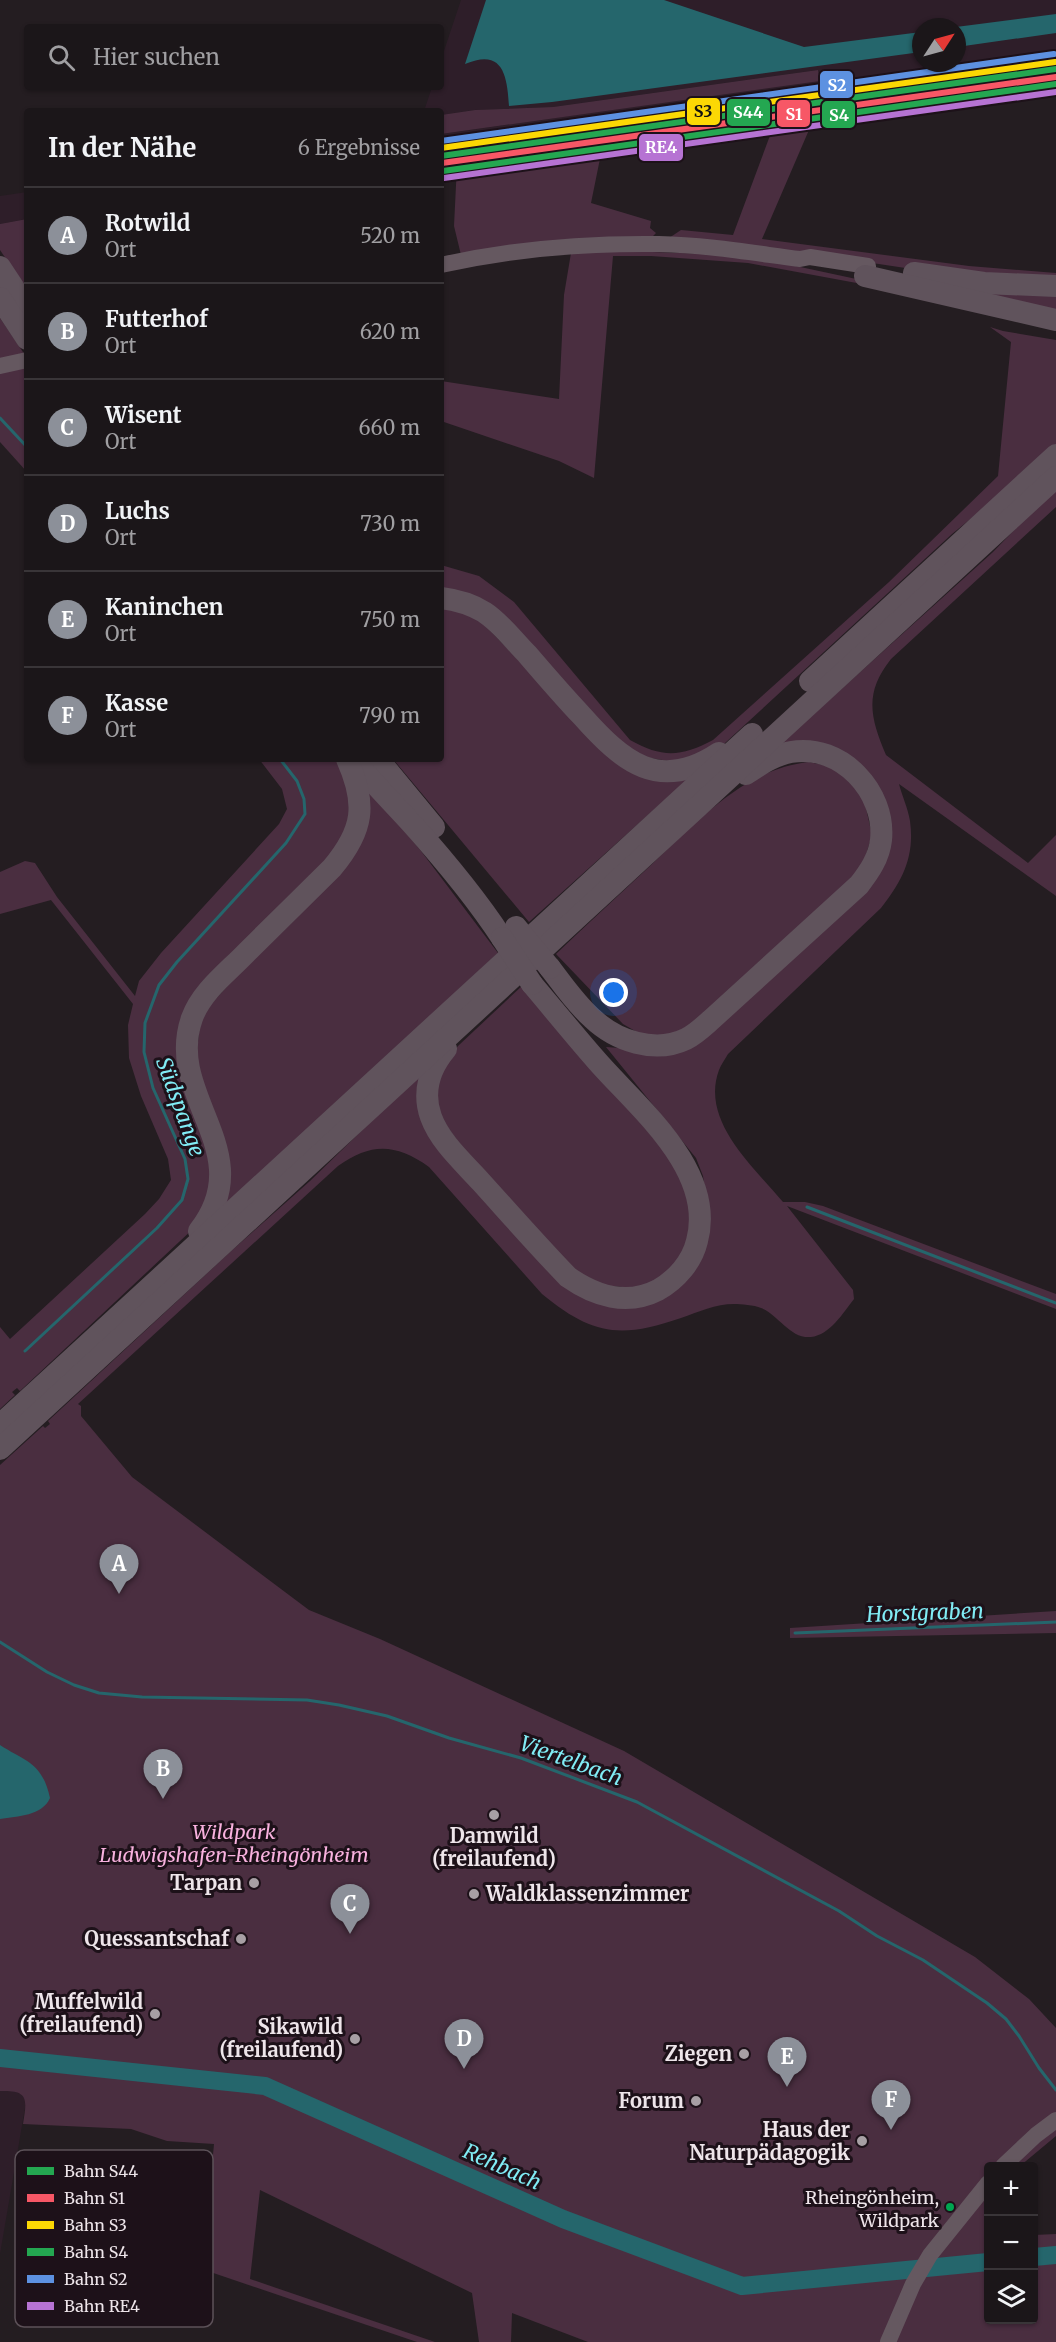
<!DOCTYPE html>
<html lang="de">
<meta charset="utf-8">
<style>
:root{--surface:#1b1619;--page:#241f22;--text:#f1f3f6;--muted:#a09fa2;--line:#393538;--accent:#8c9099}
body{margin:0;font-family:Merriweather,serif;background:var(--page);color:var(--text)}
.controls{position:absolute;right:18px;bottom:18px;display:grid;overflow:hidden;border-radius:6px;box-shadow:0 2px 4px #0004}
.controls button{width:54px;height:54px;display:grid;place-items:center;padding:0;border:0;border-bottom:2px solid var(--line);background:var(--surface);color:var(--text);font:30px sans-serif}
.compass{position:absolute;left:912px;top:18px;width:54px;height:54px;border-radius:50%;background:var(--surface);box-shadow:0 2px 4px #0004;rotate:54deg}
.you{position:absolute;left:614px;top:993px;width:21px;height:21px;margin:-15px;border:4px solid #fff;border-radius:50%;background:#1a73e8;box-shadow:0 0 0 9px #1a73e833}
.badge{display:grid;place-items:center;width:39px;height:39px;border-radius:50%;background:var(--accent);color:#fff;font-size:20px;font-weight:700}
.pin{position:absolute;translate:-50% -50px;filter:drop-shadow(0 2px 3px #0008)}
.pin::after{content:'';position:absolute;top:32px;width:21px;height:18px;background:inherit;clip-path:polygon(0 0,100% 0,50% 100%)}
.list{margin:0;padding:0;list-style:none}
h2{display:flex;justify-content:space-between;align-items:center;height:78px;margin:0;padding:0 24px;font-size:26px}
h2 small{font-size:20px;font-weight:400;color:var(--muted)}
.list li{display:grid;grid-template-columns:39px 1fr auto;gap:18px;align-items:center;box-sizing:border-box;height:96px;padding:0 24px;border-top:2px solid var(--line)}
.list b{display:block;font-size:22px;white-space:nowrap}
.list p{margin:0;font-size:20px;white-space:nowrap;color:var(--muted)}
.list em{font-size:20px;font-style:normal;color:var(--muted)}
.icon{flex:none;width:33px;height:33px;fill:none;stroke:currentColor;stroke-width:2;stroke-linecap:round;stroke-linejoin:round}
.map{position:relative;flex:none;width:1056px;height:2342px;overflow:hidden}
.search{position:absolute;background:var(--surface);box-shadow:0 2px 4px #0004;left:24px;top:24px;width:420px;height:66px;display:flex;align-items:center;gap:15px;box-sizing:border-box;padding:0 21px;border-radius:6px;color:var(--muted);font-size:22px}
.panel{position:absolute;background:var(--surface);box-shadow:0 2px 4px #0004;left:24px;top:108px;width:420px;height:654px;border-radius:6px}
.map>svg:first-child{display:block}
.built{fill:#2e1e29;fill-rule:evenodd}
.green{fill:#4a2e40}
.water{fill:#25666c}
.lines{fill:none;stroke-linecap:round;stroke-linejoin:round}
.stream{stroke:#25666c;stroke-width:3}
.river{stroke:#25666c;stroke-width:18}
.secondary{stroke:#655860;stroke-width:16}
.highway{stroke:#60535c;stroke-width:22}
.highway-bridge{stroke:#60535c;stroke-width:22}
.rail-1-casing{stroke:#1d1119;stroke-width:10}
.rail-2-casing{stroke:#1d1119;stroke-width:10}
.rail-3-casing{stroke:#1d1119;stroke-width:10}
.rail-4-casing{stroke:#1d1119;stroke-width:10}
.rail-5-casing{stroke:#1d1119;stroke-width:10}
.rail-6-casing{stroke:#1d1119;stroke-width:10}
.rail-1{stroke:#24a751;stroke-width:6}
.rail-2{stroke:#f75766;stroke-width:6}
.rail-3{stroke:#fcd804;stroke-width:6}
.rail-4{stroke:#24a751;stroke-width:6}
.rail-5{stroke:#5d91e1;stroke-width:6}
.rail-6{stroke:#b673d3;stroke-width:6}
.poi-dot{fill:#a79fa4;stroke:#1d1119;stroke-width:2}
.bus-dot{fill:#00a651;stroke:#1d1119;stroke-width:2}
.labels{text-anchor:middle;stroke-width:6;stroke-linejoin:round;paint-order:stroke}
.bus-label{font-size:18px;fill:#eee5ea;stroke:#1d1119;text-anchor:end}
.park-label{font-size:20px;font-style:italic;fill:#f8b1de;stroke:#1d1119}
.poi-label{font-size:20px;font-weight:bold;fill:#eee5ea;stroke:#1d1119;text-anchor:end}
.water-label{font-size:21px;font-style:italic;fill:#81ecf5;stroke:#1d1119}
.key{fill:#1d1119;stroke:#5c5158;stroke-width:1.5}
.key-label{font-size:16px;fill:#eee5ea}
.line-badge{stroke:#1d1119;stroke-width:2}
.badge-label{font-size:16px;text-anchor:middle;font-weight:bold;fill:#fff}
.pale-badge-label{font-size:16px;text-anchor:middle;font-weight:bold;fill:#111}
</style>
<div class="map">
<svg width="1056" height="2342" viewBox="0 0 1056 2342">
<rect width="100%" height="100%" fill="#241d21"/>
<!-- built -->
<g class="built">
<path d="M461,0H1056V75L441,162V134L820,80L818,70L553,107L475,110L441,115V111H424L432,87H441V60ZM921,27H957V63H921Z"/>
<path d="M27,192V219L0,224V196Z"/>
<path d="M0,2091H14L23,2095L26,2102L0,2254Z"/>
</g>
<!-- green -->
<g class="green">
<path d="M818,70L820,81L441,134V115L475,110L553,107Z"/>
<path d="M818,109L762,239L969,266L1056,273V282L932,272L819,255L669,238L681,230L733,235L778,114Z"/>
<path d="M604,139L591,203L651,221L650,228L656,233L651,238L461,255L454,226L457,165L442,168L441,196V162Z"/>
<path d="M27,219V290L0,250V224Z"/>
<path d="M624,251L710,254L791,265L875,283L862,284L748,263L651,256H613L594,478L559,461L441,421V381L559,399L564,295L571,253Z"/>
<path d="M944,287L1056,296V315Z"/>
<path d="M0,318L27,358V472L0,442Z"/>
<path d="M990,327L1003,331L1056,340V445L1016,482L952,534L724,744L686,764L627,754L533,652L441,591V565L479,576L514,602L630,740C662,758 681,757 713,740L889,582L998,476L1011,342Z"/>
<path d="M1056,487V507L891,659C864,693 870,717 886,755L1028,863L1056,835V896L899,784C902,796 908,808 910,821C915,857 902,881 881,908L728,1054C725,1059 721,1065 719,1070C700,1121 754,1167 783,1202H805L823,1206L1056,1294V1309L787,1206L853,1290L854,1299C843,1313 830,1335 811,1337C790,1339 778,1314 761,1308C754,1305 741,1304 734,1304C716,1304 698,1312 681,1318C620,1339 592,1335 542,1294L429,1167C395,1143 371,1143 338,1166L78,1404L81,1406V1416L132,1477L309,1610L380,1639L624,1751L975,1957L1029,1999L1056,2028V2136L1020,2166H988V2201L984,2207L988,2211V2320H1034V2235L1056,2234V2342H588L512,2313L511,2342H479L472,2293L260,2190L250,2279L435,2342H417L128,2244L129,2238L203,2263L214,2144L167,2141L131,2129L23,2124C27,2099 29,2090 0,2091V1465L43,1426L45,1428L50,1424L48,1421L230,1252L310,1181L425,1069L421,1099L580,1296L673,1290L706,1196L703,1176L696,1158L606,1047L661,1051L876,869L869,779L775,749L993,552Z"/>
<path d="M441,604L474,614L605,750L697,771L529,922L393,759H441Z"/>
<path d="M259,759H336L347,776L354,800L343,846L183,1026L215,1179L195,1227L20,1391L17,1388L12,1392L15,1395L0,1409V1327L10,1339L145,1214L159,1199L171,1180L168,1159L141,1096L129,1058L128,1025L133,1004L51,900L0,914V872L25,861L35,863L57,897L135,996L139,981L161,953L279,824L287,809L282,789Z"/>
<path d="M809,762L833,767L852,782L864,799L872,835L862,868L696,1024L660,1038L642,1035L623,1024L556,954C587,924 619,895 650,866C696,823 743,769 809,762Z"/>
<path d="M361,779L421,851L498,953L218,1213L195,1069L201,1015L346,857Z"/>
<path d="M524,984L660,1146L680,1174L694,1221L683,1259L645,1289L588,1284L469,1158L438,1113L436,1091L444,1065L458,1046Z"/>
<path d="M1056,1611V1633L790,1638V1628Z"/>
</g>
<!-- water -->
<g class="water">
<path d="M486,0H664L804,47L921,32V52L552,102L509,106C507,75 503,48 465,64Z"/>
<path d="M1056,14V33L957,47L956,27Z"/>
<path d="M0,1745C26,1762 42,1762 50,1798C42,1816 18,1816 0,1819Z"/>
</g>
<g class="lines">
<!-- stream -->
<g class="stream">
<path d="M0,418L27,447"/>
<path d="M807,1207L1056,1303"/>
<path d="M25,1351L157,1228L182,1200L188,1179L185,1159L153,1088L144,1052L145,1023L159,985L177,962L286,843L305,814L304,799L297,781L280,759"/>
<path d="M795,1633L1056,1622"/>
<path d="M0,1642L47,1672L74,1685L99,1693L142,1697L307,1700L339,1705L387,1716L449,1738L521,1758L637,1802L839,1911L877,1936L923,1960L987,2003L1006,2019L1019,2036L1039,2068L1056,2090"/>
<path d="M24,2067L29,2060"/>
</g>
<!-- river -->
<g class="river">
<path d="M0,2058L265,2086L563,2219L742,2286L988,2262"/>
<path d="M1034,2257L1056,2255"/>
</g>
<!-- secondary -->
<g class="secondary">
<path d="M441,265C512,249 586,243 659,244C706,245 753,253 800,259L810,257L868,266"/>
<path d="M0,366L27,360"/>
<path d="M1003,2166L1036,2135L1056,2120"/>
<path d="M888,2342L913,2284L930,2255L988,2183"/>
</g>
<!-- highway -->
<g class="highway">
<path d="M0,267L27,308"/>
<path d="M914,273L984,283L1056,286"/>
<path d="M865,276L1056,320"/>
<path d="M0,298L27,339"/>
<path d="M441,598C457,600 471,604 484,612C501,623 513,640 527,654C545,675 563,696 582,716C623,762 659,793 719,753"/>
<path d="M810,681L1056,455"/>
<path d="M378,759L434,827"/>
<path d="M354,760C373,783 393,803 413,825C445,861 476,898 502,938"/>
<path d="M550,968C563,985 576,1004 592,1018C616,1041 655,1054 686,1039C696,1034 704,1026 712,1019L859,885C869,872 879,858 881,840C886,792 841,743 791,752C774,755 760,765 746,774"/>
<path d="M446,1049C430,1068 422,1092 431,1117C440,1142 464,1163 481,1182C510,1214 538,1246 568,1277C595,1296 627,1306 658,1290C676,1280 692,1262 697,1241C716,1170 638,1108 597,1061C575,1036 554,1010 532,984"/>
<path d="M199,1231C261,1151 164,1097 192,1018C202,991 228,972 247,952C275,924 304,896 332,868C364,830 367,804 347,759"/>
<path d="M0,1425L752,734"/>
<path d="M0,1449L1056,477"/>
</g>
<!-- highway-bridge -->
<g class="highway-bridge">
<path d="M516,927L550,968"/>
<path d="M502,938L532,984"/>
</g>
<defs>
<path id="rail-1" d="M441,156L1056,69"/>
<path id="rail-2" d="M442,163L1056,77"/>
<path id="rail-3" d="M441,148L1055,62"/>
<path id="rail-4" d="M443,171L1056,84"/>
<path id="rail-5" d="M441,141L1054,54"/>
<path id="rail-6" d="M444,178L1056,92"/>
</defs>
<!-- rail-1 casing -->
<use href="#rail-1" class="rail-1-casing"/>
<!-- rail-2 casing -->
<use href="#rail-2" class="rail-2-casing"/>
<!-- rail-3 casing -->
<use href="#rail-3" class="rail-3-casing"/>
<!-- rail-4 casing -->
<use href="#rail-4" class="rail-4-casing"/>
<!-- rail-5 casing -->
<use href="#rail-5" class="rail-5-casing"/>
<!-- rail-6 casing -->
<use href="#rail-6" class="rail-6-casing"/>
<!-- rail-1 -->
<use href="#rail-1" class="rail-1"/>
<!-- rail-2 -->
<use href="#rail-2" class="rail-2"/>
<!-- rail-3 -->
<use href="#rail-3" class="rail-3"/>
<!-- rail-4 -->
<use href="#rail-4" class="rail-4"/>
<!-- rail-5 -->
<use href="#rail-5" class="rail-5"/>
<!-- rail-6 -->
<use href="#rail-6" class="rail-6"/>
</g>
<!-- markers -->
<g class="poi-dot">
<circle cx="494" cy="1815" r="6"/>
<circle cx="254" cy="1883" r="6"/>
<circle cx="474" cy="1894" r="6"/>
<circle cx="241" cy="1939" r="6"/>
<circle cx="155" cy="2014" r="6"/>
<circle cx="355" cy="2039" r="6"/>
<circle cx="744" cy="2054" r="6"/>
<circle cx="696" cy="2101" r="6"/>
<circle cx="862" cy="2141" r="6"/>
</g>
<circle class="bus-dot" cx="950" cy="2207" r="5"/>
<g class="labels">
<!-- bus labels -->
<g class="bus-label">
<text x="939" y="2204">Rheingönheim,<tspan x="939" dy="23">Wildpark</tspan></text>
</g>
<!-- park labels -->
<g class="park-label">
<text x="234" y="1839">Wildpark<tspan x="234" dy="23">Ludwigshafen-Rheingönheim</tspan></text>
</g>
<!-- poi labels -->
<g class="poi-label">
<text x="494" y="1843" text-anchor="middle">Damwild<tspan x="494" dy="23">(freilaufend)</tspan></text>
<text x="242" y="1890">Tarpan</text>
<text x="486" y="1901" text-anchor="start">Waldklassenzimmer</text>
<text x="229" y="1946">Quessantschaf</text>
<text x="143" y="2009">Muffelwild<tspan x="143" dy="23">(freilaufend)</tspan></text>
<text x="343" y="2034">Sikawild<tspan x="343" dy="23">(freilaufend)</tspan></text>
<text x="732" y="2061">Ziegen</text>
<text x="684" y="2108">Forum</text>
<text x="850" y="2137">Haus der<tspan x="850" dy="23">Naturpädagogik</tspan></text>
</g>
<!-- water labels -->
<g class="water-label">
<text transform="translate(180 1107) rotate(70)" y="7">Südspange</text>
<text transform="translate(925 1613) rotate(-2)" y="7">Horstgraben</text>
<text transform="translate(571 1761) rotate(20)" y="7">Viertelbach</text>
<text transform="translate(502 2167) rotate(24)" y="7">Rehbach</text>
</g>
</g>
<!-- legend -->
<rect x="15" y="2150" width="198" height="177" rx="9" class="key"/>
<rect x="27" y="2167" width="27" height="8" fill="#24a751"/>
<rect x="27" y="2194" width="27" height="8" fill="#f75766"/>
<rect x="27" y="2221" width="27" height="8" fill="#fcd804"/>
<rect x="27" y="2248" width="27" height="8" fill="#24a751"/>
<rect x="27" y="2275" width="27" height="8" fill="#5d91e1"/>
<rect x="27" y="2302" width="27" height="8" fill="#b673d3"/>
<g class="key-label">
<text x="64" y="2177">Bahn S44</text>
<text x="64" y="2204">Bahn S1</text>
<text x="64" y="2231">Bahn S3</text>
<text x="64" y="2258">Bahn S4</text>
<text x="64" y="2285">Bahn S2</text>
<text x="64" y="2312">Bahn RE4</text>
</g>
<g class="line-badge">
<rect x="819" y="70" width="35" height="29" rx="6" fill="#5d91e1"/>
<rect x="686" y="97" width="35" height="29" rx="6" fill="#fcd804"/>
<rect x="726" y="98" width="45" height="29" rx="6" fill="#24a751"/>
<rect x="776" y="99" width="35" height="29" rx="6" fill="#f75766"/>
<rect x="821" y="100" width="35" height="29" rx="6" fill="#24a751"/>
<rect x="638" y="133" width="46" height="29" rx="6" fill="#b673d3"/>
</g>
<g class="badge-label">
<text x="837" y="91">S2</text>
<text x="748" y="118">S44</text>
<text x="794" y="120">S1</text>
<text x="839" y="121">S4</text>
<text x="661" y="153">RE4</text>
</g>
<g class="pale-badge-label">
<text x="703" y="117">S3</text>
</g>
</svg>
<div class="controls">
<button>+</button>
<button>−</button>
<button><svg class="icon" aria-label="layers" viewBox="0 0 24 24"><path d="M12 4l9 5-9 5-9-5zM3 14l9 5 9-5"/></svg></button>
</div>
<svg class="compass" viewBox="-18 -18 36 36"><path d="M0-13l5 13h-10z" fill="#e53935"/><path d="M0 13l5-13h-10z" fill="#a09fa2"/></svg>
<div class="you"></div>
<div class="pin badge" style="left:119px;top:1594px">A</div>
<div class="pin badge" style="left:163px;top:1799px">B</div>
<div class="pin badge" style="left:350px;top:1934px">C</div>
<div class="pin badge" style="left:464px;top:2069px">D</div>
<div class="pin badge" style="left:787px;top:2087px">E</div>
<div class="pin badge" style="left:891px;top:2130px">F</div>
<div class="search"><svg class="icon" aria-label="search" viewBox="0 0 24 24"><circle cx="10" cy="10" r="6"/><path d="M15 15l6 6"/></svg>Hier suchen</div>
<section class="panel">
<h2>In der Nähe<small>6 Ergebnisse</small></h2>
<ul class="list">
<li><span class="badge">A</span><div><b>Rotwild</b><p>Ort</p></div><em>520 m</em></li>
<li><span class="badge">B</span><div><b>Futterhof</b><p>Ort</p></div><em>620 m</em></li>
<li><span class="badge">C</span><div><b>Wisent</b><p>Ort</p></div><em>660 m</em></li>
<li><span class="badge">D</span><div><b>Luchs</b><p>Ort</p></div><em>730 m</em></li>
<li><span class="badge">E</span><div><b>Kaninchen</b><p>Ort</p></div><em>750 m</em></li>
<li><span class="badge">F</span><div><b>Kasse</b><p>Ort</p></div><em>790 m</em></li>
</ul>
</section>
</div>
